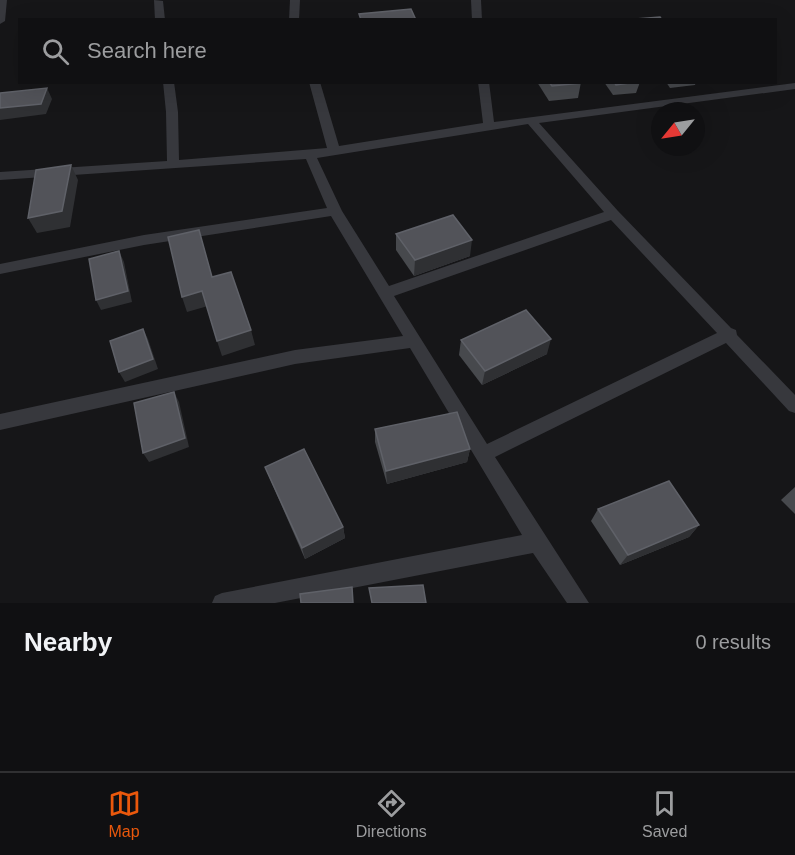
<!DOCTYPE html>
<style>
:root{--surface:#101012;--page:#1e1e20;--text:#f1f3f6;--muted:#9c9d9f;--line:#303032;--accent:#ea580c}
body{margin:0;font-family:Helvetica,sans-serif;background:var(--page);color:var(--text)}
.compass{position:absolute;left:651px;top:102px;width:54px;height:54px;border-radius:50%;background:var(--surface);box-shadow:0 6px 24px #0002;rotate:240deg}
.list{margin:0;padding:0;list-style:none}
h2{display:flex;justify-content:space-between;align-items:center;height:78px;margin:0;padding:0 24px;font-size:26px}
h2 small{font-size:20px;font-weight:400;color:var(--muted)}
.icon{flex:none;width:33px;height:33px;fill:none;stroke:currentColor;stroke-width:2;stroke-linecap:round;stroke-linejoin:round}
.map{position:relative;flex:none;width:795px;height:603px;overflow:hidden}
.search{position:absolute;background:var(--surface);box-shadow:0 6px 24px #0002;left:18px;right:18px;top:18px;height:66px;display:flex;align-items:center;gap:15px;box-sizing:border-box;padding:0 21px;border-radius:0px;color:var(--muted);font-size:22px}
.sheet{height:168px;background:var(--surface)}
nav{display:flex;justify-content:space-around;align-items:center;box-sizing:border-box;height:84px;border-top:2px solid var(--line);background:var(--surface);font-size:16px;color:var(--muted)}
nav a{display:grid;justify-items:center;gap:3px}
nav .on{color:var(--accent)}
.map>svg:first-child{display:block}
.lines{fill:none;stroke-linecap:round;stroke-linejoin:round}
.street{fill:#37383d;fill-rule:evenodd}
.wall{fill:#47494d}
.shaded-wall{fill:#2f3033}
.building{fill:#525359;stroke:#5f6168;stroke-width:1.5}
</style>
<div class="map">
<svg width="795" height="603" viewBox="0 0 795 603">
<rect width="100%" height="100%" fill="#161618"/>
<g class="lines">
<!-- street -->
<g class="street">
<path d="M0,0H7L5,21L0,24Z"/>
<path d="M154,0L163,1L165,20H155Z"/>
<path d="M290,0H300L299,20H289Z"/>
<path d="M471,0H481L482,20H472Z"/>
<path d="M163,82H174L178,112L179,160L327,148L309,82H320L339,146L483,123L478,82H489L494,122L795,83V89L539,123L618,211L731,328L736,330L737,335L795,395V413L789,411L726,343L495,457L589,603H567L533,553L275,603H212L215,596L222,593L522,535L410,348L295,364L0,430V414L295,350L403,336L331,216L144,245L0,274V264L144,235L327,208L306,159L0,180V172L167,161L166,112ZM528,124L604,212L389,286L342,211L317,158ZM611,220L717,333L487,444L394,296Z"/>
</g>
</g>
<!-- wall -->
<g class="wall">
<path d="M537,82H581L578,98L549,101Z"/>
<path d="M604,82H640L636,93L613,95Z"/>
<path d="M666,82H696L695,85L670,88Z"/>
<path d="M396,234L470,256L414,276L396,250Z"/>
<path d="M461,340L547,354L482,385L459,355Z"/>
<path d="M375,429L470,449L467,462L387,484L375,442Z"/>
<path d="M265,467L343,527L345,538L305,559L270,479Z"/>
<path d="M795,487V514L781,500Z"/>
<path d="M598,509L699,525L689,537L620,565L591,521Z"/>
</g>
<!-- shaded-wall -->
<g class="shaded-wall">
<path d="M47,88L52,99L46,114L0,120V108Z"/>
<path d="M71,165L78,180L70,227L37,233L28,218Z"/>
<path d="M472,240L470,256L414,276L415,260Z"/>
<path d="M119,251L124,262L132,302L101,310L96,300Z"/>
<path d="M202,291L208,306L187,312L182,297Z"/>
<path d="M143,329L148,339L158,369L125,382L119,372Z"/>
<path d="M251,330L255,345L222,356L217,341Z"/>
<path d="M551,339L547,354L482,385L485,371Z"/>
<path d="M174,392L179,402L189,447L149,462L143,453Z"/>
<path d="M470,449L467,462L387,484L386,471Z"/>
<path d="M699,525L689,537L620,565L628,555Z"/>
<path d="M343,527L345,538L305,559L302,548Z"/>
</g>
<!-- building -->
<g class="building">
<path d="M411,9L416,20H361L359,14Z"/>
<path d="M660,17L662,20L635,19Z"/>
<path d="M549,82H581V83L552,86Z"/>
<path d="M614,82H636L616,85Z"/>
<path d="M47,88L41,104L0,108V93Z"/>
<path d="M71,165L62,211L28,218L36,170Z"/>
<path d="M453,215L472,240L415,260L396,234Z"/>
<path d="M199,230L212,277L231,272L251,330L217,341L202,291L182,297L168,237Z"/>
<path d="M119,251L128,291L96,300L89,259Z"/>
<path d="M526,310L551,339L485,371L461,340Z"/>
<path d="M143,329L153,359L119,372L110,341Z"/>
<path d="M174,392L185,438L143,453L134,403Z"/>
<path d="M457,412L470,449L386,471L375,429Z"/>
<path d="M304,449L343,527L302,548L265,467Z"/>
<path d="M669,481L699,525L628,555L598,509Z"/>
<path d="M423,585L426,603H372L369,588Z"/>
<path d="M352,587L353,603H301L300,594Z"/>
</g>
</svg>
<svg class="compass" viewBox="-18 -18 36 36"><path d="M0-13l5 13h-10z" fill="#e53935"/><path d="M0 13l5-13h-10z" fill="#9c9d9f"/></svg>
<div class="search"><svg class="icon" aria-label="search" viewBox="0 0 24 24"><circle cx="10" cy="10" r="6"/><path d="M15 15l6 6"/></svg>Search here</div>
</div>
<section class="sheet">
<h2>Nearby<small>0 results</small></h2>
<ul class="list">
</ul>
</section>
<nav>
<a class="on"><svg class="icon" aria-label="map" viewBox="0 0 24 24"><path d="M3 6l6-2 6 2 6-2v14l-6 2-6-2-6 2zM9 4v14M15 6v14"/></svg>Map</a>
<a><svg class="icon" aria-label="directions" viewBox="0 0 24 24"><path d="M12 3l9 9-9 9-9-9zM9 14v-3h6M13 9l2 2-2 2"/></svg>Directions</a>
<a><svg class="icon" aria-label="saved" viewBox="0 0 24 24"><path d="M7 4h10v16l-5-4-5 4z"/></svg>Saved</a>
</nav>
